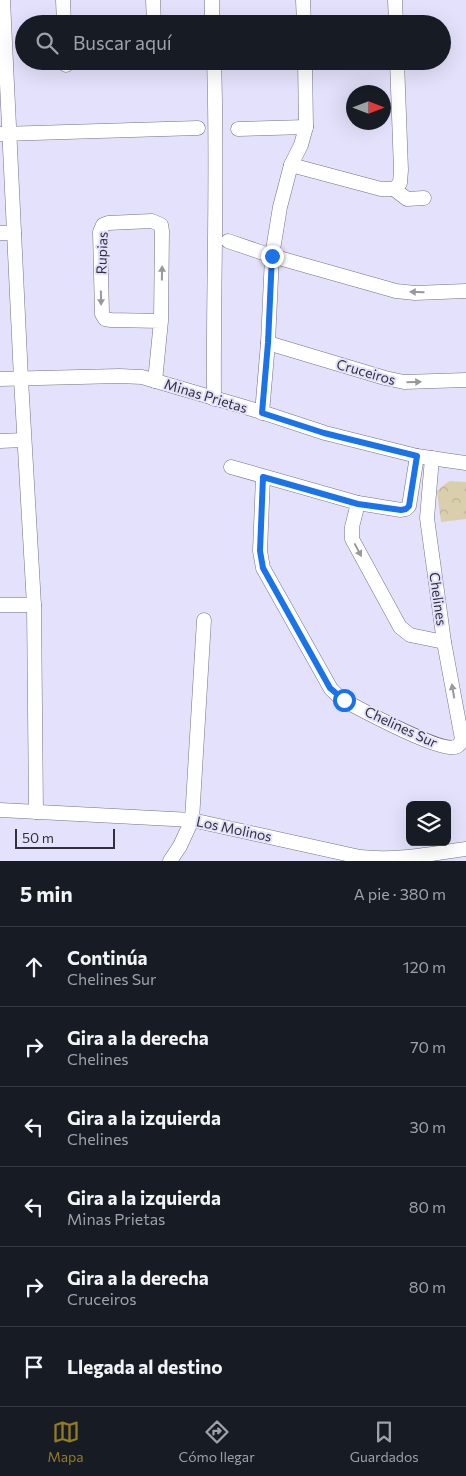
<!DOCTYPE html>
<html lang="es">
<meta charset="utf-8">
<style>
:root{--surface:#171b24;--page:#242831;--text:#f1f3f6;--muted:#9ea1a6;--line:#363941;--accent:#937b22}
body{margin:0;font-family:Commissioner,sans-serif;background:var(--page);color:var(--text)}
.controls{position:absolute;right:15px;bottom:15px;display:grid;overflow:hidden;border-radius:8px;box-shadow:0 5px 20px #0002}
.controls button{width:45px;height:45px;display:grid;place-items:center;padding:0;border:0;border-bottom:1px solid var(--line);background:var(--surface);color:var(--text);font:25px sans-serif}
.compass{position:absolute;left:346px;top:85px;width:45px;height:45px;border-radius:50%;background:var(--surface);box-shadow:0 5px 20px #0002;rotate:90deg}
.scale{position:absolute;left:15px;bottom:12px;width:100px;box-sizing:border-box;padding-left:5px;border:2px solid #32313b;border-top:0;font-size:14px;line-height:18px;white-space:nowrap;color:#32313b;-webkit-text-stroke:4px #e4e1fc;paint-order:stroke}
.stop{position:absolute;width:15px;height:15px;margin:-11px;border:4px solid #1a73e8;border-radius:50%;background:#fff}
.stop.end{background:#1a73e8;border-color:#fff;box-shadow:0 1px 5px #0008}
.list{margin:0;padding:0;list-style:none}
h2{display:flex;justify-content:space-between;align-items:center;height:65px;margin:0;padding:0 20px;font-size:21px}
h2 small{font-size:16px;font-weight:400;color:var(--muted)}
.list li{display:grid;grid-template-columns:32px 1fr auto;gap:15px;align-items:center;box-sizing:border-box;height:80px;padding:0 20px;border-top:1px solid var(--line)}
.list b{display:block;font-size:19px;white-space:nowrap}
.list p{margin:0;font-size:16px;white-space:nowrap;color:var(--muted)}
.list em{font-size:16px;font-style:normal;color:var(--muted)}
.icon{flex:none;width:28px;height:28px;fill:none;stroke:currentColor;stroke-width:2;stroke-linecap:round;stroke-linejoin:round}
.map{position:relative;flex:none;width:466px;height:861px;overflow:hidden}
.search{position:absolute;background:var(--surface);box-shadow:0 5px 20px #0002;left:15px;right:15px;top:15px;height:55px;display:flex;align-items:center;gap:12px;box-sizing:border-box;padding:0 18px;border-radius:28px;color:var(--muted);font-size:19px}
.sheet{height:545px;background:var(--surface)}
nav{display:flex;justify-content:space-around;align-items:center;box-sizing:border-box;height:70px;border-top:1px solid var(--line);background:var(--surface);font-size:14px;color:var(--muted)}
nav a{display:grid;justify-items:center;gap:2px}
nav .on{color:var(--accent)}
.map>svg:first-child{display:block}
.park{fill:url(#park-crowns)}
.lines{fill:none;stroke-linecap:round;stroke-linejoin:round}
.minor-casing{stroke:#737188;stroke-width:15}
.minor{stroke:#fff;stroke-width:14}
.oneway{fill:#98989d}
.route{stroke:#1a73e8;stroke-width:6}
.labels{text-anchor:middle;stroke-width:4;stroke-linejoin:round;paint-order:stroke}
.street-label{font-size:14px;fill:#32313b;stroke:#e4e1fc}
</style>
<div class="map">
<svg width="466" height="861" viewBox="0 0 466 861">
<defs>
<pattern id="park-crowns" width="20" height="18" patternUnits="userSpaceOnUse" patternTransform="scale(1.25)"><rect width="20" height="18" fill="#dacfac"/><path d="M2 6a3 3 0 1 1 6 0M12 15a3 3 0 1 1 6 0" fill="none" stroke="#bcb295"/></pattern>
</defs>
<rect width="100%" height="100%" fill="#e4e1fc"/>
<!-- park -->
<path class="park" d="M450,481L466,482V519L441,522L437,491L445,484Z"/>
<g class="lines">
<defs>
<g id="minor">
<path d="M3,0L21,379L34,605L36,812"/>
<path d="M63,0L64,24"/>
<path d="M153,0L154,24"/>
<path d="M212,0V24"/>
<path d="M303,0L304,24"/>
<path d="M395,0L396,24"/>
<path d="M66,61V65"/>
<path d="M214,61C218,174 213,286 214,399"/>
<path d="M238,129L306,127"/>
<path d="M1,134L198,128"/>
<path d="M291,165L301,145L306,127L305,61"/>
<path d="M394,189L407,199L424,198"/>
<path d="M0,233H14"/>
<path d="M228,241L272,256L396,291L415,293L466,291"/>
<path d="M268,343L385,378L404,382L466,380"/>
<path d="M0,379L119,376L142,377L255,410L325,433L417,456L466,463"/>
<path d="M155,381L161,321L162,231L161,225L152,221L108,223L103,225L100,232L102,314L105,319L111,320L161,321"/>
<path d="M262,413L268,343L272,256L280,207L291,165L381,189H394L400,183L401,170L397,61"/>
<path d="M0,441L24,440"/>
<path d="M231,467L358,503L401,510L406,509L409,506L417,456"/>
<path d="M263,477L260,551L263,568L331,689C335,693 340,698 345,701C362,710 440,752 455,747C459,746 461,742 462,739L444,642L427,518L432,458"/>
<path d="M358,503L352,527V539L400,627L410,635L444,642"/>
<path d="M0,605H34"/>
<path d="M0,810L192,820L360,857C396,861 430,854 466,849"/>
<path d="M170,861L180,846L192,820L204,620"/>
</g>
</defs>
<!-- minor casing -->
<use href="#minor" class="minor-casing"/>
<!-- minor -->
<use href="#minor" class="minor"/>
</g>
<!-- one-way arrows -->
<defs><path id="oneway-solid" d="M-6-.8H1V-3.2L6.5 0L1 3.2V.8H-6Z" transform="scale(1.25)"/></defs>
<g class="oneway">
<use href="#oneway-solid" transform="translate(162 273) rotate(-89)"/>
<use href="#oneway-solid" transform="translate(417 292) rotate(-179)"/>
<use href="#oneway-solid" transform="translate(101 298) rotate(89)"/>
<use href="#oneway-solid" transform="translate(414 382) rotate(-2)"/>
<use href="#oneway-solid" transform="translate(358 550) rotate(62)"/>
<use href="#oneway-solid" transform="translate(453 691) rotate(-100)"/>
</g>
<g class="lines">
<!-- route -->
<path class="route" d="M272,256L268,343L262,413L324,433L417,456L409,506L406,509L401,510L358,504L263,477L260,551L263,568L330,688L344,700"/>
</g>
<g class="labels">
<!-- street labels -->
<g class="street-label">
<text transform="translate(102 253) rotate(-88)" y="5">Rupias</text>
<text transform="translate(366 372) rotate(16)" y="5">Cruceiros</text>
<text transform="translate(206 396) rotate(17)" y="5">Minas Prietas</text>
<text transform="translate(438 599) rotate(82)" y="5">Chelines</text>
<text transform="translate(401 727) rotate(25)" y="5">Chelines Sur</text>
<text transform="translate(234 829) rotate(12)" y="5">Los Molinos</text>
</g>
</g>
</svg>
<div class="controls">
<button><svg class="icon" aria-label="layers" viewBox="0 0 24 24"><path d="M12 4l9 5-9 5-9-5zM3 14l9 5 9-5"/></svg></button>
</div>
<svg class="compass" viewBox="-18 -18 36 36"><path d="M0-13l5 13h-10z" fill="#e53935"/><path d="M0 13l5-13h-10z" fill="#9ea1a6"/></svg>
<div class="scale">50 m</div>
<div class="stop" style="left:344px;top:700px"></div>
<div class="stop end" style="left:272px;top:256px"></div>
<div class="search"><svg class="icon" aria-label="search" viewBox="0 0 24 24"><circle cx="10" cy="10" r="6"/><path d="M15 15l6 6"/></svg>Buscar aquí</div>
</div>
<section class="sheet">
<h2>5 min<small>A pie · 380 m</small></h2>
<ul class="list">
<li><svg class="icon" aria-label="ahead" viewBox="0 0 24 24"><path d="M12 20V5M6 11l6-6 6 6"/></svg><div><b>Continúa</b><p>Chelines Sur</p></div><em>120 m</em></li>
<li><svg class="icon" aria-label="right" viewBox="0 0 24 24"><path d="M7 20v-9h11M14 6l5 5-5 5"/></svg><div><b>Gira a la derecha</b><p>Chelines</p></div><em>70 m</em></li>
<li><svg class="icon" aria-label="left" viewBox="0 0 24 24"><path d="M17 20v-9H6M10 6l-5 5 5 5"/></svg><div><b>Gira a la izquierda</b><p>Chelines</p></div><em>30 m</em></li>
<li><svg class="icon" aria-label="left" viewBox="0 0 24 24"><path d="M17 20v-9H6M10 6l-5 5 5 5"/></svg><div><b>Gira a la izquierda</b><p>Minas Prietas</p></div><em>80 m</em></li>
<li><svg class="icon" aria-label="right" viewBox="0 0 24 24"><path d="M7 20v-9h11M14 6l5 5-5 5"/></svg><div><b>Gira a la derecha</b><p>Cruceiros</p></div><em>80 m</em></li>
<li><svg class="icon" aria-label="arrive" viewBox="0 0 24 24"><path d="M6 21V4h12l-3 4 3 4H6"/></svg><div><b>Llegada al destino</b></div></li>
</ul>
</section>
<nav>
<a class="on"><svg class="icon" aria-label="map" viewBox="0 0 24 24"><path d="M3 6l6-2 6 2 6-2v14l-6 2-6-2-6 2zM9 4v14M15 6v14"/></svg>Mapa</a>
<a><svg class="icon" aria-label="directions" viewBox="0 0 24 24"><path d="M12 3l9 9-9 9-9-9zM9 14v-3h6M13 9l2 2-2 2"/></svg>Cómo llegar</a>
<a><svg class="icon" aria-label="saved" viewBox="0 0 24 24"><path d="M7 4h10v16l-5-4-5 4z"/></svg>Guardados</a>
</nav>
